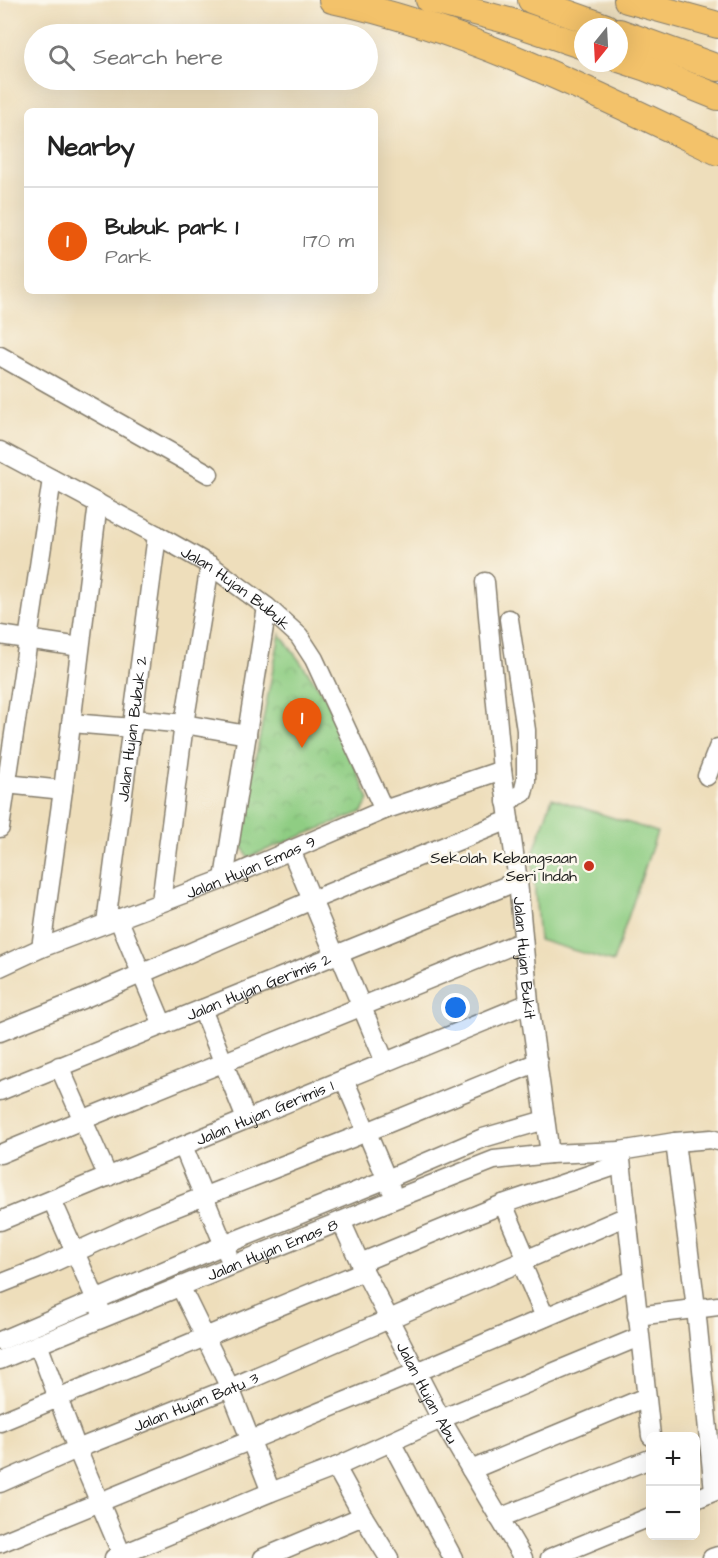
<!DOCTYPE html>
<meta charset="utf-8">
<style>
:root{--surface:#fff;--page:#f6f6f6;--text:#222;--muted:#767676;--line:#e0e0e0;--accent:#ea580c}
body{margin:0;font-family:"Architects Daughter",sans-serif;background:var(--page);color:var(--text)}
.controls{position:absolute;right:18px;bottom:18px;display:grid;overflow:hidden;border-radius:9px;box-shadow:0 6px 24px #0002}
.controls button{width:54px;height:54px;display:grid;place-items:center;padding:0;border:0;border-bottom:2px solid var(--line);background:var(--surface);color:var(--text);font:30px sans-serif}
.compass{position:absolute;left:574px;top:18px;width:54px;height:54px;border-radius:50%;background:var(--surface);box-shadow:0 6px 24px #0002;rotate:198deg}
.you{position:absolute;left:456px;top:1008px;width:21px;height:21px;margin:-15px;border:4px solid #fff;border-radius:50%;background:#1a73e8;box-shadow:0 0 0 9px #1a73e833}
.badge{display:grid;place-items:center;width:39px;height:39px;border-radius:50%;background:var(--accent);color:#fff;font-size:20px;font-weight:700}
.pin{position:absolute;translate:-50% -50px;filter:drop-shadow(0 2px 3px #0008)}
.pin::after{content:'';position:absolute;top:32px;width:21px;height:18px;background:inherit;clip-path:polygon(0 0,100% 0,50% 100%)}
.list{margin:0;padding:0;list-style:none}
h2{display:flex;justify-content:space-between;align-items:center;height:78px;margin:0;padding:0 24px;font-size:26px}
h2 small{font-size:20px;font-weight:400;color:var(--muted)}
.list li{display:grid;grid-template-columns:39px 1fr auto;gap:18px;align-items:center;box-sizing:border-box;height:108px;padding:0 24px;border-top:2px solid var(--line)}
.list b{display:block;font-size:22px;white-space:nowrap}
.list p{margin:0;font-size:20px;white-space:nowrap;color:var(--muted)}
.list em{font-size:20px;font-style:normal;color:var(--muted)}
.icon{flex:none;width:33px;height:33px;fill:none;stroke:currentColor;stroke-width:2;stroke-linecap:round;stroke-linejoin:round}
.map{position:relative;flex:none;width:718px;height:1558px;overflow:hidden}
.search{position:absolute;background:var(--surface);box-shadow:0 6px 24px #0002;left:24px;top:24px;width:354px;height:66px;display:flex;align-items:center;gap:15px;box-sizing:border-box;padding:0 21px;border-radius:33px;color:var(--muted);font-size:22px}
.panel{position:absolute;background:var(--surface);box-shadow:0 6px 24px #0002;left:24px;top:108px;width:354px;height:186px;border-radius:9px}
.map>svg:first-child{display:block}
.grass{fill:#8fcd83;stroke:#567450;stroke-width:1.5}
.park{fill:url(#park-crowns);stroke:#567450;stroke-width:1.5}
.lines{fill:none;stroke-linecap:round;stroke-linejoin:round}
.minor-casing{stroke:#857d6c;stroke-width:21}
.highway-casing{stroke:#857d6c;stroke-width:28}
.minor{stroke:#fff;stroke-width:18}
.highway{stroke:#f3c26a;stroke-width:26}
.poi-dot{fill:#c8321e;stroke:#fbf7ec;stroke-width:2}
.labels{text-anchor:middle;stroke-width:5;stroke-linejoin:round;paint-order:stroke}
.street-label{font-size:16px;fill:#1c1c1c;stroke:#fbf7ec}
.poi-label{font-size:16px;fill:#1c1c1c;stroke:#fbf7ec;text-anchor:end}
</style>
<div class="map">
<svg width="718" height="1558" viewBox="0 0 718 1558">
<defs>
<pattern id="park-crowns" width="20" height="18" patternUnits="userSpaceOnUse" patternTransform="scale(1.5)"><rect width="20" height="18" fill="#8fcd83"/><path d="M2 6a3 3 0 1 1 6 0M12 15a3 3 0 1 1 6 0" fill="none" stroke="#7baf71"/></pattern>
</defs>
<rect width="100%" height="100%" fill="#fbf7ec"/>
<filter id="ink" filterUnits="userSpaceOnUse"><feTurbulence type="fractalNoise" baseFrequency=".0167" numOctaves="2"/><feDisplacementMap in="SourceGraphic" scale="12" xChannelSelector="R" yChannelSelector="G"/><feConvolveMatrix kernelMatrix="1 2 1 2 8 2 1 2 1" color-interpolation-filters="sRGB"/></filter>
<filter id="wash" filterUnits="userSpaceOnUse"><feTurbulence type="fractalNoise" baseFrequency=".008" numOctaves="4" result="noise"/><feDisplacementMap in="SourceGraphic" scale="24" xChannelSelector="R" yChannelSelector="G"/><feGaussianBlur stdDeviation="1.35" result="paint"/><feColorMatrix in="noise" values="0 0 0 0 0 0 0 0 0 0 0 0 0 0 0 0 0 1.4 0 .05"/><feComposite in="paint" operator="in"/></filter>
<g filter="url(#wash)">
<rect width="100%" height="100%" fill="#eedebb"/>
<!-- grass -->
<path class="grass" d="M552,798L657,832L613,962L539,940L532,857Z"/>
<!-- park -->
<path class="park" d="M280,634L326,697L369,800L362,812L248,857L239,841Z"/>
</g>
<g filter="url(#ink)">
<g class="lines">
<defs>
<g id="minor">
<path d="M0,356L209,474"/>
<path id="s1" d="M0,451L157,535L210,565L267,607L299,636L314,659L384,810"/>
<path id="s2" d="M485,582L502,770L518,881L529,1003L550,1154"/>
<path d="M0,635L80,647"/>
<path d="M134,719L184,724L247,735"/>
<path d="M71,723L133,728"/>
<path d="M707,776L718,748"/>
<path d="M6,784L63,790"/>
<path d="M506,802L523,793L526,781V730L509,619"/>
<path d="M0,828L52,479"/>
<path d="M291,850L335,955"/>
<path d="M224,879L267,607"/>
<path d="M161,902L184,724L210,565"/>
<path d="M118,918L163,1025"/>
<path id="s3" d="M106,923L157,535"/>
<path d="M41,948L63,790L98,503"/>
<path d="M339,953L385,1062"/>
<path id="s4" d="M0,967L41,948L224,879L384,810L502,770"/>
<path d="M202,1009L246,1119"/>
<path d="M0,1032L85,998L312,900L509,820"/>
<path d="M59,1066L108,1177"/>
<path d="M344,1079L391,1189"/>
<path id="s5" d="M0,1091L518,881"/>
<path d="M675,1142L696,1308L714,1491"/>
<path d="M183,1146L228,1255"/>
<path d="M620,1151L651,1436"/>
<path d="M0,1154L82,1120L523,941"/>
<path d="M52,1200L101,1311"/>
<path d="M503,1204L527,1260"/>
<path id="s6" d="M0,1221L529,1003"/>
<path id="s7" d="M341,1221L360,1263L441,1419L523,1558"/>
<path d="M521,1262L545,1317"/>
<path d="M360,1263L503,1204L621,1164"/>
<path d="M0,1284L43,1267L154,1216L352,1138L538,1062"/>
<path d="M180,1286L230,1388L271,1492"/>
<path d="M637,1316L718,1306"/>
<path d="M0,1341L224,1245L387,1179L483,1138L545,1120"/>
<path d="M38,1344L77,1449L122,1555"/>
<path id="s8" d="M0,1360L395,1199L494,1160L550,1154L620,1151L675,1142L711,1139L718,1141"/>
<path d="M0,1422L364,1271"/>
<path d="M391,1442L453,1558"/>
<path d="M336,1467L363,1516L389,1558"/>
<path d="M471,1470L646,1397"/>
<path id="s9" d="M0,1483L77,1449L230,1388L627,1216"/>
<path d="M696,1499L718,1490"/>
<path d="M499,1518L650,1459"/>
<path d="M0,1543L417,1372L633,1280"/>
<path d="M114,1558L271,1492L336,1467L441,1419L639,1337"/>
<path d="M263,1558L363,1516"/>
<path d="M550,1558L650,1517"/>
<path d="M712,1558L718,1556"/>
</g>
<g id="highway">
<path d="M332,0C466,28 595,93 718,152"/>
<path d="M429,0L509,21L583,46"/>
<path d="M531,0L606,27"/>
<path d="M627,0L718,25"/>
<path d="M619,32L718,68"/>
<path d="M619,59L646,68L718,97"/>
</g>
</defs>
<!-- minor casing -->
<use href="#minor" class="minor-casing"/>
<!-- highway casing -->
<use href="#highway" class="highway-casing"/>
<!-- minor -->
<use href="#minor" class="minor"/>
<!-- highway -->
<use href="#highway" class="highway"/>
</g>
</g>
<!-- markers -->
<circle class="poi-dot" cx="589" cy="866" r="6"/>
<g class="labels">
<!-- street labels -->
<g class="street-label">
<text dy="6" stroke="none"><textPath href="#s1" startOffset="273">Jalan Hujan Bubuk</textPath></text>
<text dy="6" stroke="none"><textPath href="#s3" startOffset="196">Jalan Hujan Bubuk 2</textPath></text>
<text dy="6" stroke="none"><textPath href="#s4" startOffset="270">Jalan Hujan Emas 9</textPath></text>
<text dy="6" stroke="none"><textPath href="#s2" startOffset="378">Jalan Hujan Bukit</textPath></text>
<text dy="6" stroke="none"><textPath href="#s5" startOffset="279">Jalan Hujan Gerimis 2</textPath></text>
<text dy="6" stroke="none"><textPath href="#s6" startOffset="286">Jalan Hujan Gerimis 1</textPath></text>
<text dy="6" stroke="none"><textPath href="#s8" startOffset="294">Jalan Hujan Emas 8</textPath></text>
<text dy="6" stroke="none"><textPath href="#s7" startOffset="192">Jalan Hujan Abu</textPath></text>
<text dy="6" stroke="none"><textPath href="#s9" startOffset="212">Jalan Hujan Batu 3</textPath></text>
</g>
<!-- poi labels -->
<g class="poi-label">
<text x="577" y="863">Sekolah Kebangsaan<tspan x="577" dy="18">Seri Indah</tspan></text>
</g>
</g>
</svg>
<div class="controls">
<button>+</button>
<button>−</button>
</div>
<svg class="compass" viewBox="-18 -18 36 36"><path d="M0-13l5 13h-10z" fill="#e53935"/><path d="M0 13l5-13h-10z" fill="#767676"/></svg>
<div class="you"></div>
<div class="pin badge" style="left:302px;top:748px">1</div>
<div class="search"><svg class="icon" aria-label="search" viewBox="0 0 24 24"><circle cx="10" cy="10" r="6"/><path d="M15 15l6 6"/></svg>Search here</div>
<section class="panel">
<h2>Nearby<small></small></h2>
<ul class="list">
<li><span class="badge">1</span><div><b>Bubuk park 1</b><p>Park</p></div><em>170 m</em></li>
</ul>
</section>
</div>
